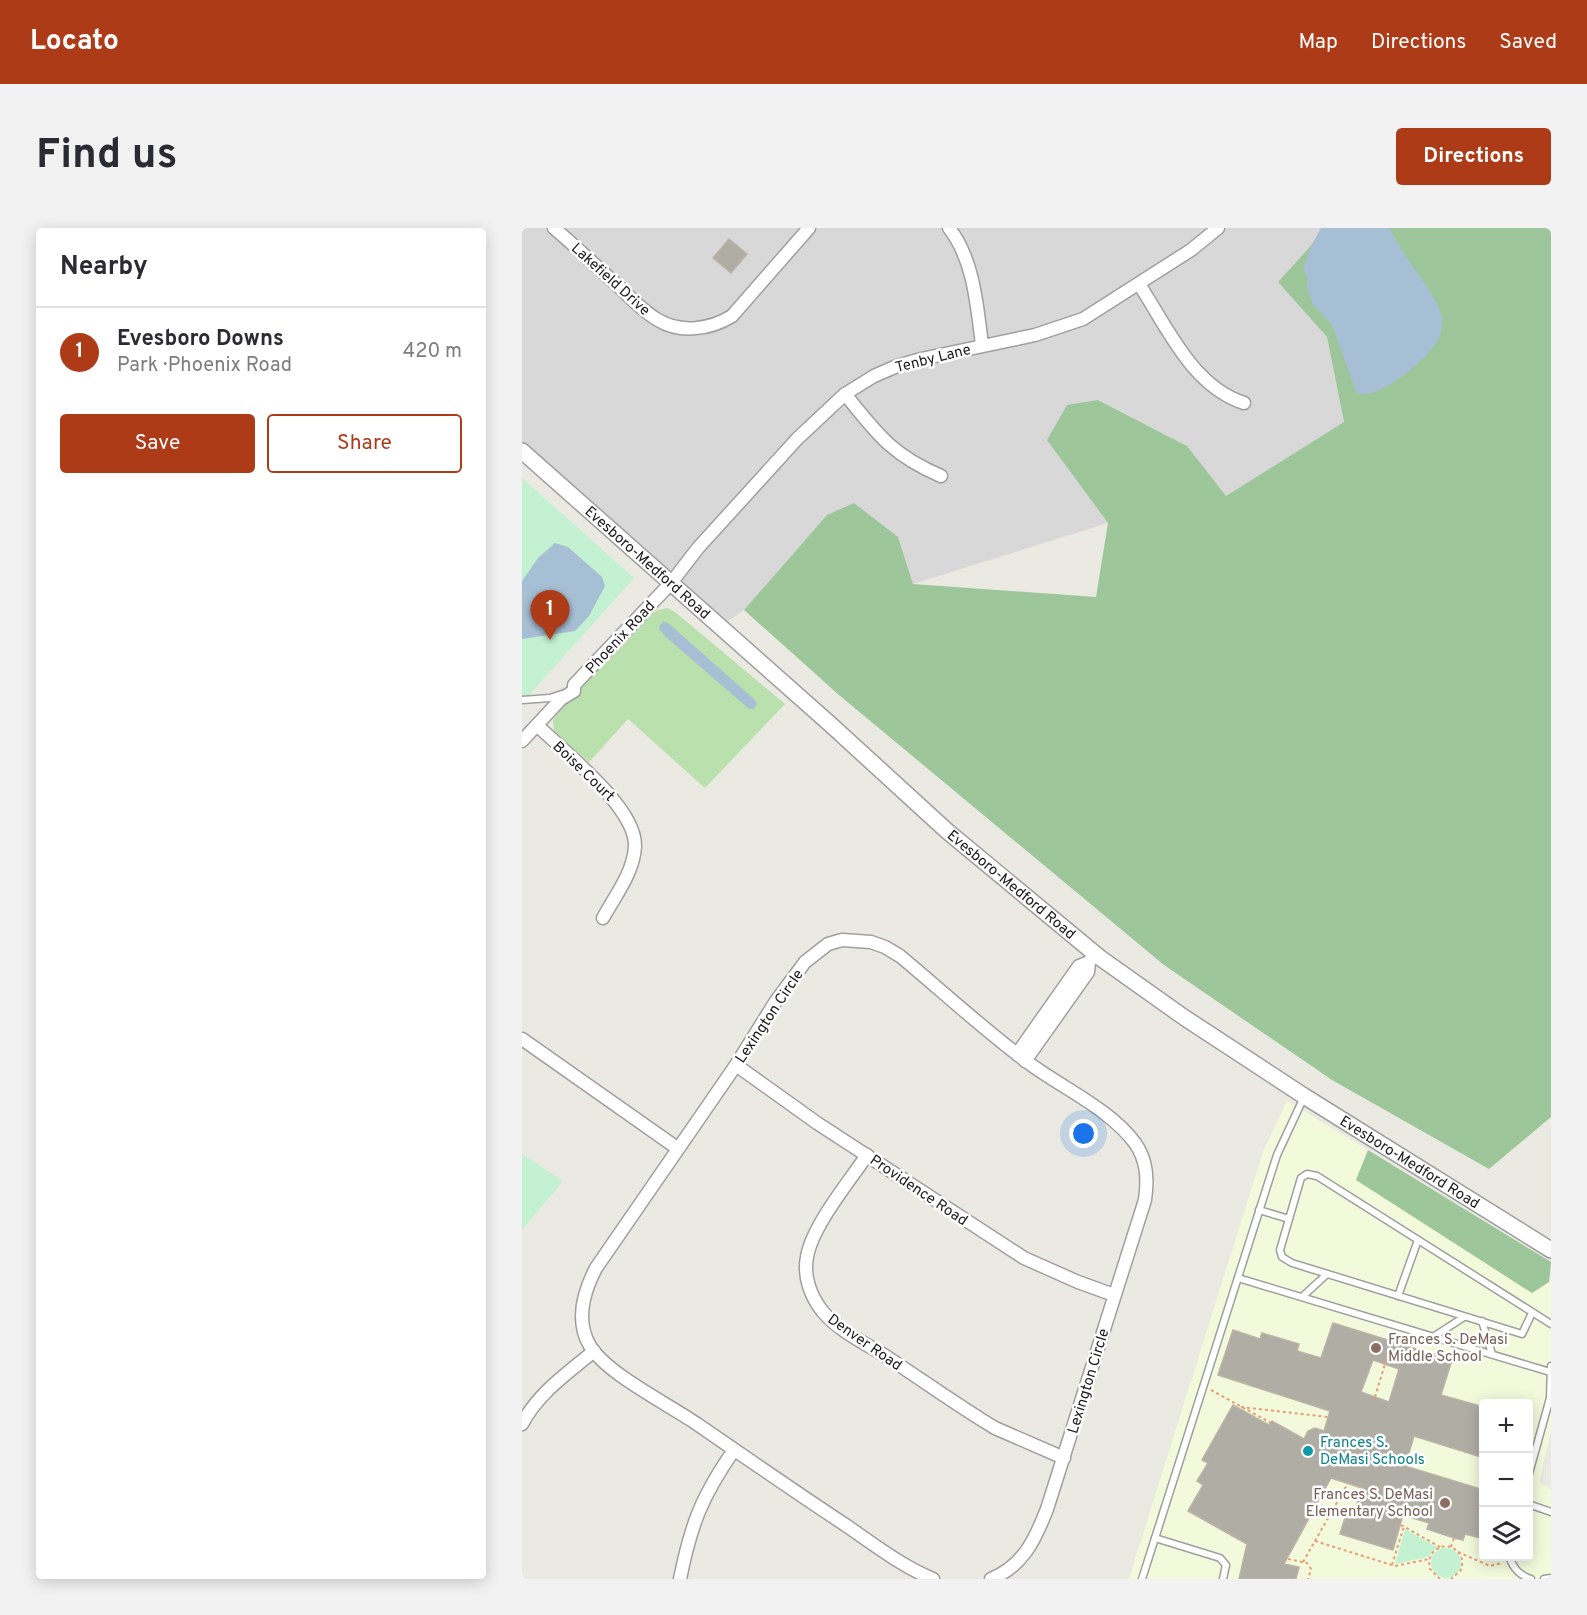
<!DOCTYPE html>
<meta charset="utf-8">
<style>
:root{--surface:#fff;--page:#f2f2f3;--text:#2b2b33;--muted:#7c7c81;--line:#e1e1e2;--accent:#ae3b18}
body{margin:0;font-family:Overpass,sans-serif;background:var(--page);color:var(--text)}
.controls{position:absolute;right:18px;bottom:18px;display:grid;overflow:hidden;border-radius:6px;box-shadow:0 3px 15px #0003}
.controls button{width:54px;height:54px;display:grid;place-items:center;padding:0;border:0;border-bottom:2px solid var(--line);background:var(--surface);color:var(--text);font:30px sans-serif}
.you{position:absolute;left:562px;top:906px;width:21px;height:21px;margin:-15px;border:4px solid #fff;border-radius:50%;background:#1a73e8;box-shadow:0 0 0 9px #1a73e833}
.badge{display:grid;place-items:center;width:39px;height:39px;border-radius:50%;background:var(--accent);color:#fff;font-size:20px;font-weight:700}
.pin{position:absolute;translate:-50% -50px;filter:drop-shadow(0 2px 3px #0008)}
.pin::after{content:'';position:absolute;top:32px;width:21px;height:18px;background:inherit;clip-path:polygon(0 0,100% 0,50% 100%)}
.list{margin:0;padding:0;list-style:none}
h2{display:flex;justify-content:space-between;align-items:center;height:78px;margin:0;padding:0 24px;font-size:26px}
h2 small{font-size:20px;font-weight:400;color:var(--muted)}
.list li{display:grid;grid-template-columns:39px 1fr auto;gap:18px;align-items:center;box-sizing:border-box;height:90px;padding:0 24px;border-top:2px solid var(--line)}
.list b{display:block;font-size:22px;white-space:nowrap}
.list p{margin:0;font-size:20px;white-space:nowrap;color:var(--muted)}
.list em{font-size:20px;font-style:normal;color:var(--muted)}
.actions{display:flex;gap:12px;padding:18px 24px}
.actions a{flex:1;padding:14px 0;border:2px solid var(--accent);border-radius:6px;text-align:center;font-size:21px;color:var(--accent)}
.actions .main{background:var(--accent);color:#fff}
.icon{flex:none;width:33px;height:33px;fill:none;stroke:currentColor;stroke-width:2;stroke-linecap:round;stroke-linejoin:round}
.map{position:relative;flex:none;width:1029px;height:1351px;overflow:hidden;border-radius:6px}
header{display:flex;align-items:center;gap:36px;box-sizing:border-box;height:84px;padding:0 30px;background:var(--accent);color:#fff}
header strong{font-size:28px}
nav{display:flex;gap:33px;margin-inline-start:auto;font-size:21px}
.intro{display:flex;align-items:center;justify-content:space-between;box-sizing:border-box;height:144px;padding:0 36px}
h1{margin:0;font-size:42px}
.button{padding:15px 27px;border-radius:6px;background:var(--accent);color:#fff;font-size:21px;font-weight:700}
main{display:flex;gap:36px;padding:0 36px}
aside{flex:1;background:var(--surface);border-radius:6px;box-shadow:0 3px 15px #0003}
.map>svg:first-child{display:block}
.residential{fill:#d9d8d8}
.education{fill:#f3fadc;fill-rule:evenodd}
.grass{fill:#bae0ad}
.forest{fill:#9ec69b}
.park{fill:#c3f1d2}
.water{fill:#a7bfd4}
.building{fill:#b0ada5;stroke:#bbb4a6;stroke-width:1.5;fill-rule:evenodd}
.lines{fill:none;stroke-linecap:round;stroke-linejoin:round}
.service-casing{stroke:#9f9f9f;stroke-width:9}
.minor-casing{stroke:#9f9f9f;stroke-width:15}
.tertiary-casing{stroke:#9f9f9f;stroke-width:18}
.path{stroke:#e79d77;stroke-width:2;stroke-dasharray:3 3;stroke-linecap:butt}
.service{stroke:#fff;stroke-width:6}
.minor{stroke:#fff;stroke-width:12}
.tertiary{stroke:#fff;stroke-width:15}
.education-dot{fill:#8d6e63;stroke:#fff;stroke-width:2}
.culture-dot{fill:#0f9aa8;stroke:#fff;stroke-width:2}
.labels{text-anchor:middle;stroke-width:5;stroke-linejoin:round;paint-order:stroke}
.street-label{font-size:15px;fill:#1b1b1b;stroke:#fff}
.education-label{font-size:15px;fill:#785e54;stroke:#fff;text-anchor:start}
.culture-label{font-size:15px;fill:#0d838f;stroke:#fff;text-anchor:start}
</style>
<header>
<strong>Locato</strong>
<nav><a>Map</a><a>Directions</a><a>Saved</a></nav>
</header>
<div class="intro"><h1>Find us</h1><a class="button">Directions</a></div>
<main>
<aside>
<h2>Nearby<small></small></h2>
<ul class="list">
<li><span class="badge">1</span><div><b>Evesboro Downs</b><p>Park · Phoenix Road</p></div><em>420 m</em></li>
</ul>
<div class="actions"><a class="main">Save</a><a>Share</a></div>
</aside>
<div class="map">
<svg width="1029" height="1351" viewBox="0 0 1029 1351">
<rect width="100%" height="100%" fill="#ebeae2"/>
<!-- residential -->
<path class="residential" d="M0,0H805L756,54L805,109L822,194L704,269L665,218L577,172L526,212L586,295L391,356L376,309L305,287L222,382L197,399L0,224Z"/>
<!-- education -->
<path class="education" d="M765,873L846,922L834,952L1010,1065L1027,1054L1029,1050V1203L1017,1254L1029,1261V1351H607L741,924ZM962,1176H1006V1328H962Z"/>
<!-- grass -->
<path class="grass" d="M145,380L153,384L263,476L183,560L106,491L67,534L32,503L31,492L38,481L133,383Z"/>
<!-- forest -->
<g class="forest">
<path d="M805,0H1029V889L967,941L810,852L642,737L317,467L222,382L305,287L332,275L376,309L391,356L574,369L586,295L525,212L545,177L576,172L665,218L704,268L822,194L805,109L756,54Z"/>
<path d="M846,922L1029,1034L1027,1054L1010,1065L834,952Z"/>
</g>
<!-- park -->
<g class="park">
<path d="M0,250L112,350L0,475Z"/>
<path d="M0,926L41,953L0,1002Z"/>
<path d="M883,1301L915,1319L906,1329L873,1336Z"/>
<circle cx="924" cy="1335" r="15"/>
</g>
<!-- water -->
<g class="water">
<path d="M799,0H867C872,8 876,16 881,24C891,40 919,74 920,91C921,98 919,108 915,114C905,131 853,176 834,164L810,96L791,77L785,59L786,50L782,42L783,36L789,18Z"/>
<path d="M33,315L46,319L80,349L83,358L67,388L53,403L0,411V353L16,330Z"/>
<path d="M141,394L146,395L233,472L235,476L231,481L226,480L144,409L137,401L138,397Z"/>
</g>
<!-- building -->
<g class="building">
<path d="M207,11L225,26L209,45L191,30Z"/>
<path d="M811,1095L930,1132L919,1167L962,1179V1230L892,1208L883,1238L962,1262V1311L943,1306L941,1312L932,1310L905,1301L907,1295L881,1287L871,1322L818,1306L825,1283L832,1285L840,1260L809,1250L762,1336L777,1339L774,1351H717L725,1316L666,1283L681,1257L675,1253L686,1235L680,1232L711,1177L747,1197L750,1193L782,1211L786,1203L793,1200L802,1203L808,1183L696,1147L711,1102L738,1111L740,1105L777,1116L775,1123L799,1130ZM851,1132L877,1141L867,1174L839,1164Z"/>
</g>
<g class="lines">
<defs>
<g id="service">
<path d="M0,472L28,470L40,466"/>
<path d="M737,982L767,991L779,950L785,946L795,948L1029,1096"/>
<path d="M767,991L758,1022L760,1029L770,1035L1000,1106L1010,1085"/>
<path d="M716,1050L1028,1144"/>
<path d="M876,1068L896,1012"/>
<path d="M780,1069L805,1046"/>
<path d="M960,1093L970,1126"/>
<path d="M911,1109L942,1089"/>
<path d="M1006,1249L1028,1170L1029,1138"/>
<path d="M1006,1276L1029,1284"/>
<path d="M633,1310L698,1330L704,1337L701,1351"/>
<path d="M987,1328C991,1340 997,1347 1009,1351"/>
<path d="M620,1351L755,927L782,869"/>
<path d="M1022,1351L1029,1350"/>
</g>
<g id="minor">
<path d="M32,0C53,18 73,37 94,56C107,68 120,83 136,92C159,106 189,101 210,88L287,0"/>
<path d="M427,0C452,32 455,78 460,117"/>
<path d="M617,56C645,99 670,158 722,175"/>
<path d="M323,166C355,206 370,227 419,248"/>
<path d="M15,497C42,524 114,579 113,618C112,644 93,668 81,690"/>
<path d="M0,513L39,471L52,463V457L149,355L176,320L275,211L323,166L352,148L375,138L399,131L513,107L561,91L669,22L696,0"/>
<path d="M0,811L155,920"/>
<path d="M495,826L557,738L567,734L573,726"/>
<path d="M503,833L566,744L567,734"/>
<path d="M214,837L295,895L502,1030L556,1054L592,1067"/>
<path d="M345,927C327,954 290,998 285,1029C281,1049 289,1069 301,1084C318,1104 343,1115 365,1129C397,1150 428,1172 460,1192L473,1200L542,1230"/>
<path d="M0,1196C16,1165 46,1145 72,1123"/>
<path d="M158,1351C169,1296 180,1268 212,1222"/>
<path d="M411,1351C379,1338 350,1315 322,1296C272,1263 223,1229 175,1196C146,1176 85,1146 68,1118C53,1093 62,1063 74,1040L214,837L254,773L283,734L306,716L320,712L349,714L363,719L378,728C420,763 460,800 504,833C538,859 587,880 613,915C625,932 626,951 623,972L525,1281C513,1312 501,1338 469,1351"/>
</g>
<g id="tertiary">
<path id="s1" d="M0,223L308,496L425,603L577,729L663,790L782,868L1029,1022"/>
</g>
</defs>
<!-- service casing -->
<use href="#service" class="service-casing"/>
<!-- minor casing -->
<use href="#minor" class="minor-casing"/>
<!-- tertiary casing -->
<use href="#tertiary" class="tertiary-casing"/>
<!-- path -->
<g class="path">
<path d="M689,1162L749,1195"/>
<path d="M853,1169L872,1106"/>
<path d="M719,1179L806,1189"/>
<path d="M879,1297L918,1319"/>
<path d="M793,1313L873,1338L907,1331"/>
<path d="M929,1319L932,1310"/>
<path d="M936,1324L968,1338L980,1335"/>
<path d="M766,1331L785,1335L789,1341L786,1351"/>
<path d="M781,1334L826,1255"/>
<path d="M870,1337L882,1298"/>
<path d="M918,1351L908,1341C905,1328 912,1319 925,1318C937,1321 943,1330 939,1342L929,1351"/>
</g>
<!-- service -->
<use href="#service" class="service"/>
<!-- minor -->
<use href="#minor" class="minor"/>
<!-- tertiary -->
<use href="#tertiary" class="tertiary"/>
</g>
<!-- markers -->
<g class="education-dot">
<circle cx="854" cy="1120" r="6"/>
<circle cx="923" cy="1275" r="6"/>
</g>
<circle class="culture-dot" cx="786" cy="1223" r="6"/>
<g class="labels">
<!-- street labels -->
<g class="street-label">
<text transform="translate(89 51) rotate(42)" y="5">Lakefield Drive</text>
<text transform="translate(411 130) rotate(-14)" y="5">Tenby Lane</text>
<text dy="5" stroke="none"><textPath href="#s1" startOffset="168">Evesboro-Medford Road</textPath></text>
<text transform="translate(98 409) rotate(-47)" y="5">Phoenix Road</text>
<text transform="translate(62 543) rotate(44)" y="5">Boise Court</text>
<text dy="5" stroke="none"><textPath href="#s1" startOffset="654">Evesboro-Medford Road</textPath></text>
<text transform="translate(247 788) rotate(-56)" y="5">Lexington Circle</text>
<text dy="5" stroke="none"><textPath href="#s1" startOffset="1140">Evesboro-Medford Road</textPath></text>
<text transform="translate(397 962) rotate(34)" y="5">Providence Road</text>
<text transform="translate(343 1114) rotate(35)" y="5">Denver Road</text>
<text transform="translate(566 1153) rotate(-73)" y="5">Lexington Circle</text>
</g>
<!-- education labels -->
<g class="education-label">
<text x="866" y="1116">Frances S. DeMasi<tspan x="866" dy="17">Middle School</tspan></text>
<text x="911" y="1271" text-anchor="end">Frances S. DeMasi<tspan x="911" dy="17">Elementary School</tspan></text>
</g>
<!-- culture labels -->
<g class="culture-label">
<text x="798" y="1219">Frances S.<tspan x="798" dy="17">DeMasi Schools</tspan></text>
</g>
</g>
</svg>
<div class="controls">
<button>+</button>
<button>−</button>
<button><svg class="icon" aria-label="layers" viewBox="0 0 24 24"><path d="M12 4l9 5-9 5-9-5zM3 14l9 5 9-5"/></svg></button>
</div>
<div class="you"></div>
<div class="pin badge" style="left:28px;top:412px">1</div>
</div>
</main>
